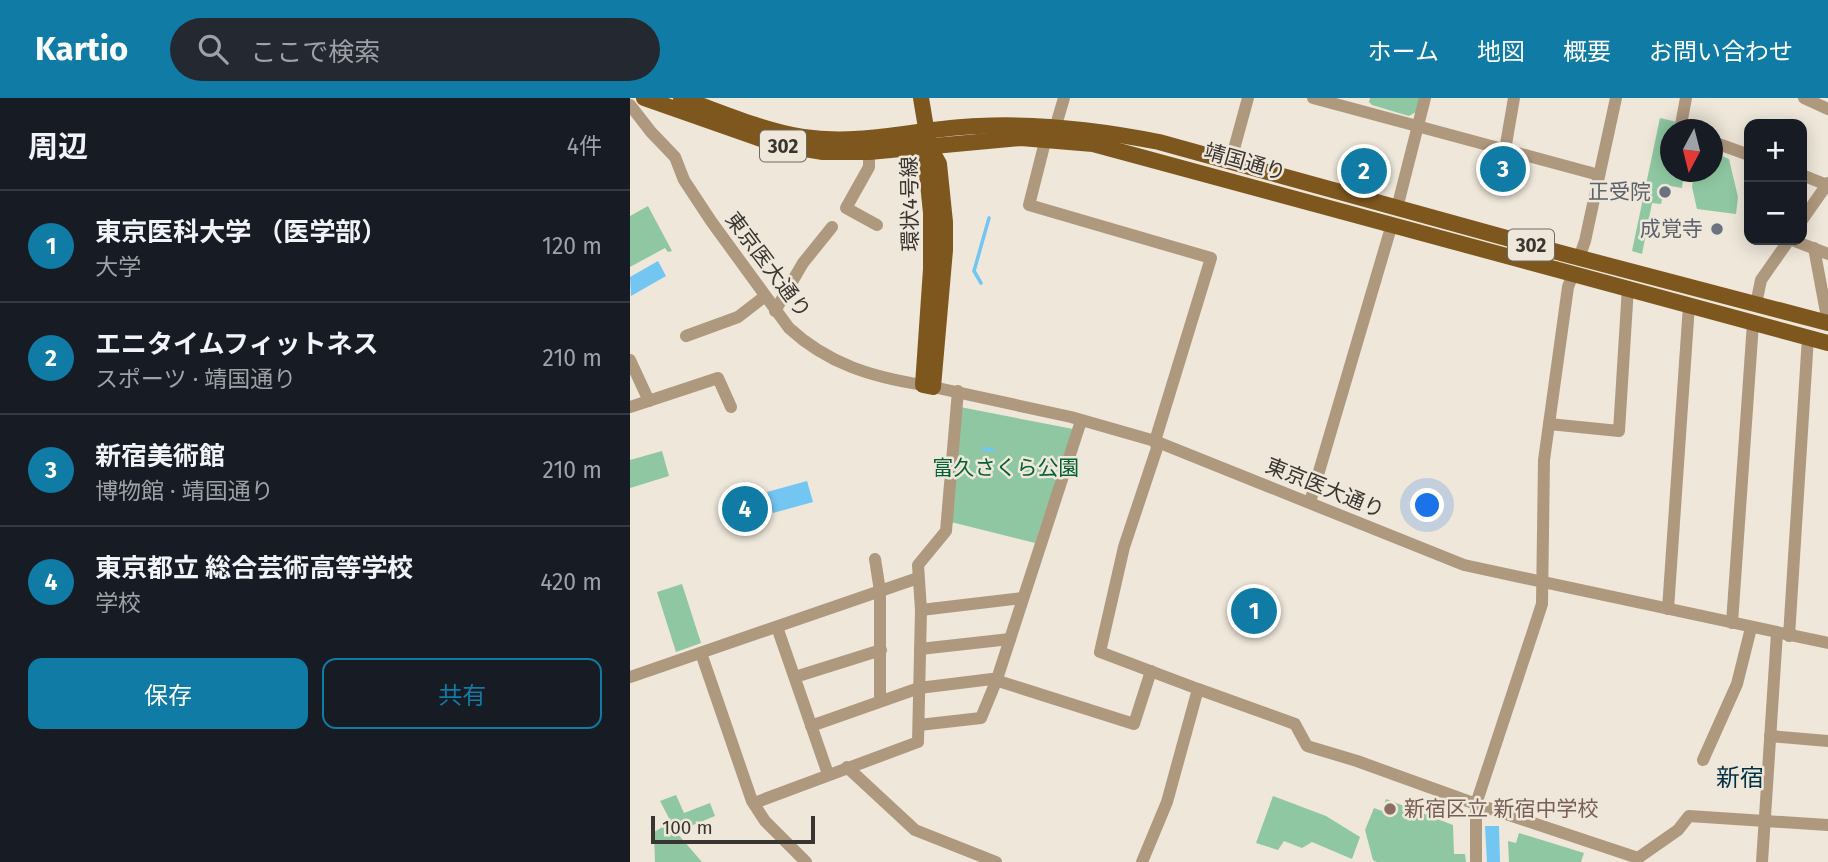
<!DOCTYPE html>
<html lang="ja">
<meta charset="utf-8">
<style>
:root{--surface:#171b24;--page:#242831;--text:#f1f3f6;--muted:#9ea1a6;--line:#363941;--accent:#107ba5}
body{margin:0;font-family:"Fira Sans","Noto Sans JP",sans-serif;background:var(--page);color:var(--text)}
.controls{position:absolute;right:21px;top:21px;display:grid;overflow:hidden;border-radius:14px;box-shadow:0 4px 18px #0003}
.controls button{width:63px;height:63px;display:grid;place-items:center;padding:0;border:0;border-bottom:2px solid var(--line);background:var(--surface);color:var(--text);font:35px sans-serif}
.compass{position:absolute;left:1030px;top:21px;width:63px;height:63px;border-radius:50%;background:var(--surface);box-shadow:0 4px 18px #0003;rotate:187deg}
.scale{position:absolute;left:21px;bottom:18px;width:164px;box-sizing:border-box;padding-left:7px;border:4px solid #393631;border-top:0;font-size:19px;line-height:24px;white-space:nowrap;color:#393631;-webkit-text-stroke:5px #eee7da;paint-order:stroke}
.you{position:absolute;left:798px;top:408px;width:24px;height:24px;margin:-18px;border:5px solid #fff;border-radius:50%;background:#1a73e8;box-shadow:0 0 0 10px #1a73e833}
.badge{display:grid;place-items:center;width:46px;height:46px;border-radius:50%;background:var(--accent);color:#fff;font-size:23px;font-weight:700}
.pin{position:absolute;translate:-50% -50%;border:4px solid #fff;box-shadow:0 2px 7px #0006}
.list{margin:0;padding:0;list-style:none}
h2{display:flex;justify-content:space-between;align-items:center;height:91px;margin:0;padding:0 28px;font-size:30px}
h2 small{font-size:23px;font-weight:400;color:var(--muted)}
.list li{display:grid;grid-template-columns:46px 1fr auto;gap:21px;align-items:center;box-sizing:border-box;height:112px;padding:0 28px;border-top:2px solid var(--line)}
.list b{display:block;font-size:26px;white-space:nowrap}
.list p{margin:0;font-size:23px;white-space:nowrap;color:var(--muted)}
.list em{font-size:23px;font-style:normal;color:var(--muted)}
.actions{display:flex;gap:14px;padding:21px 28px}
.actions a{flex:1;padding:16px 0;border:2px solid var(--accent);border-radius:14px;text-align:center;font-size:24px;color:var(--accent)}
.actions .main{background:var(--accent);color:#fff}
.icon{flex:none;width:38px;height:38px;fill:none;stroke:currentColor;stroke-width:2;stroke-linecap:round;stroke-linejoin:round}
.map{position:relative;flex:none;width:1198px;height:764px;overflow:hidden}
header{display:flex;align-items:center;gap:42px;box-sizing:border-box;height:98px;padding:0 35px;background:var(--accent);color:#fff}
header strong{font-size:33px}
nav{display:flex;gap:38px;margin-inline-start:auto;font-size:24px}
.search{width:490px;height:63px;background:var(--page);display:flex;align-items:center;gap:18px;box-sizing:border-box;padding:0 24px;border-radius:38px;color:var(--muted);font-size:26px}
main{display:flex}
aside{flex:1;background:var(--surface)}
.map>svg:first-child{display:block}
.green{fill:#8ec7a1}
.water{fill:#73c5f2}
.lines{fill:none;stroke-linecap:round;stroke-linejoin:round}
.stream{stroke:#73c5f2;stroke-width:3.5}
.minor{stroke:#af997e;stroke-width:12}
.major{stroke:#7e571f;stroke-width:16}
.worship-dot{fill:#6b7280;stroke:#eee7da;stroke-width:2.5}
.education-dot{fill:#8d6e63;stroke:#eee7da;stroke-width:2.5}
.labels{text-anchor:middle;stroke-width:5;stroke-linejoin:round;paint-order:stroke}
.shield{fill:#eee7da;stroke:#6f6b64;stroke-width:2}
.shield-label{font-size:19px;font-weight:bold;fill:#393631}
.street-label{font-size:21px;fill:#393631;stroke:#eee7da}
.worship-label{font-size:21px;fill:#5b616d;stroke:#eee7da;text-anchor:end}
.park-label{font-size:21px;fill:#026136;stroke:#eee7da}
.education-label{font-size:21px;fill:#785e54;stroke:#eee7da;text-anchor:start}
.quarter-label{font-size:24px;fill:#003145;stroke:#eee7da}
</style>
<header>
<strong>Kartio</strong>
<div class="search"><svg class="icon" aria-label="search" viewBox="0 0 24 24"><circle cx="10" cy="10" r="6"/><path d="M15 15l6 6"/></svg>ここで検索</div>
<nav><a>ホーム</a><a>地図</a><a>概要</a><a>お問い合わせ</a></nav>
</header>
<main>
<aside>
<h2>周辺<small>4件</small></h2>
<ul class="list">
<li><span class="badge">1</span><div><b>東京医科大学 （医学部）</b><p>大学</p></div><em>120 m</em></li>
<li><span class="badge">2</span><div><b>エニタイムフィットネス</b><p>スポーツ · 靖国通り</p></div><em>210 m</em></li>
<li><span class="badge">3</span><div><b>新宿美術館</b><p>博物館 · 靖国通り</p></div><em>210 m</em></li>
<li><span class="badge">4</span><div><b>東京都立 総合芸術高等学校</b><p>学校</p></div><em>420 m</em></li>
</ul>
<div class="actions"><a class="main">保存</a><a>共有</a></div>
</aside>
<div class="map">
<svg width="1198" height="764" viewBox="0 0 1198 764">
<rect width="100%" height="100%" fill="#eee7da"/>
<!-- green -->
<g class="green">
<path d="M740,0H790L786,14L779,18L742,7L739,4Z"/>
<path d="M1030,20L1047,24L1046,31L1041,32V74H1054L1052,90L1035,87L1031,106L1022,105L1012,156L1002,153Z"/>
<path d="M1083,54L1099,61L1108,99L1106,116L1067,111L1062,89L1064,74H1083Z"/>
<path d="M18,108L42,153L38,154L35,150L0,169V118Z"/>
<path d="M330,309L443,331L405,445L321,424Z"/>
<path d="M32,353L39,378L0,390V362Z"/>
<path d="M52,486L71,545L46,554L27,494Z"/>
<path d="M46,697L54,715L80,705L85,718L46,734L72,764H25L24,734L41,724L30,703Z"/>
<path d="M643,698L696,718L730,739L722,761L682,744L672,750L654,743L648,752L626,745Z"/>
<path d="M756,701L823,727L824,756H835L836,764H747L743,762L735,732L744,710L752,713Z"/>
<path d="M889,735L954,755L951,764H879L878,743L886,745Z"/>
</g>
<!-- water -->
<g class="water">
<path d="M28,163L36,178L1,198L0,179Z"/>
<path d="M177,383L183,404L143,415L137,394Z"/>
<path d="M855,728H869L870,764H857Z"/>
</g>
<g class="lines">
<!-- stream -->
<g class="stream">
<path d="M351,185L344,173L359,120"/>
<path d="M353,351L363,352"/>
</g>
<!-- minor -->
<g class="minor">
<path d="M683,0L969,77"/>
<path d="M1174,0L1198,11"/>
<path d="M0,7L21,34L45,59L54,82L81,123L159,230C198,266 242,279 293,287"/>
<path d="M1050,32L1056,0"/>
<path d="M423,37L434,0"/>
<path d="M416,40L399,107L581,160L525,343L527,350L494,449L470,554L568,591L537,704L512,764"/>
<path d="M1083,44L1119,57"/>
<path d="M875,52L884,0"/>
<path d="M239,54V69L216,110L247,127"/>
<path d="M605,66L604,51L618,0"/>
<path d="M1172,77L1197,87"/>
<path d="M767,110L795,0"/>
<path d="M1172,122L1198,85"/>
<path d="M1162,142L1198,156"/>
<path d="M1184,150L1198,225"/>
<path d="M949,160L955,143L986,0"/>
<path d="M1126,206L1131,182L1159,142"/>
<path d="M145,213L173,165L202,129"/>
<path d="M56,238L108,219L134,199"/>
<path d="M0,262L19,303"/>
<path d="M303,289L441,319L525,343L834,467L1198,545"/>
<path d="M0,309L88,280L101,309"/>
<path d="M919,326L989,333L998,189"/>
<path d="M680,404L762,126"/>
<path d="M245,461L250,493V603"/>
<path d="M1038,511L1059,207"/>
<path d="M291,512L392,500"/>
<path d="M1102,525L1123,225"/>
<path d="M147,529L198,676"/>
<path d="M1159,538L1178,239"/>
<path d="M290,551L380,541"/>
<path d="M71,555L122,703L135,723L176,764"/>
<path d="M0,579L288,480"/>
<path d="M165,579L251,552"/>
<path d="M568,591L665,626L677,648L727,663L846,706L1008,760L1048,732L1059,718L1198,727"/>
<path d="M289,627L351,620L367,581L451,323"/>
<path d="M181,628L289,590L362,581L504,626L521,573"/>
<path d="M1140,638L1198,643"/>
<path d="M1073,662L1107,586L1121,530"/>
<path d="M217,669L285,732L366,764"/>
<path d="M124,705L288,644L291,512L288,467L316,433L328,293"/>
<path d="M846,764V706L912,506L914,362L938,189L943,176"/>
<path d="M1132,764L1147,535"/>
</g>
<!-- major -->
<g class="major">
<path d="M14,0L145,46L193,54H239L391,40L463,46L1198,245"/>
<path d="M51,0C90,14 131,32 173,39C233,48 289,30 348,28C410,25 469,32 529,44L931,155L1198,225"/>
<path d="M291,0L299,48L296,66L301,115V171L293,287L303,289L315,152V124L309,66L299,48"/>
</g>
</g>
<!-- markers -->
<g class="worship-dot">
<circle cx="1035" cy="94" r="7"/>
<circle cx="1087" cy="131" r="7"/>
</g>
<circle class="education-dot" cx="760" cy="711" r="7"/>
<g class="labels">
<!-- shield labels -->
<g class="shield">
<rect x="130" y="32.5" width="46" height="31" rx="5"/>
<rect x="878" y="131.5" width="46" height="31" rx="5"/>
</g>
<g class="shield-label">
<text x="153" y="55">302</text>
<text x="901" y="154">302</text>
</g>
<!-- street labels -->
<g class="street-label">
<text transform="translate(615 64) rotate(16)" y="7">靖国通り</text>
<text transform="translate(280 106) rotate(-91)" y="7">環状4号線</text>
<text transform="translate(138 167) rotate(53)" y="7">東京医大通り</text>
<text transform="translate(695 390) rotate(22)" y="7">東京医大通り</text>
</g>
<!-- worship labels -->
<g class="worship-label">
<text x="1021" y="101">正受院</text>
<text x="1073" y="138">成覚寺</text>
</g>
<!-- park labels -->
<g class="park-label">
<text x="376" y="377">富久さくら公園</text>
</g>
<!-- education labels -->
<g class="education-label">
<text x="774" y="718">新宿区立 新宿中学校</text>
</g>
<!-- quarter labels -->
<g class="quarter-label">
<text x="1110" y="688">新宿</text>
</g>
</g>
</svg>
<div class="controls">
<button>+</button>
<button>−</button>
</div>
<svg class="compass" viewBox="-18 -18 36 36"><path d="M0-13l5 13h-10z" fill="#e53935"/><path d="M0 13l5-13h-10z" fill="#9ea1a6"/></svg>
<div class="scale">100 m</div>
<div class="you"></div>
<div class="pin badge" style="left:624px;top:513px">1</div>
<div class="pin badge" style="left:734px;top:73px">2</div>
<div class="pin badge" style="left:873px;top:71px">3</div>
<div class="pin badge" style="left:115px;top:411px">4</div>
</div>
</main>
